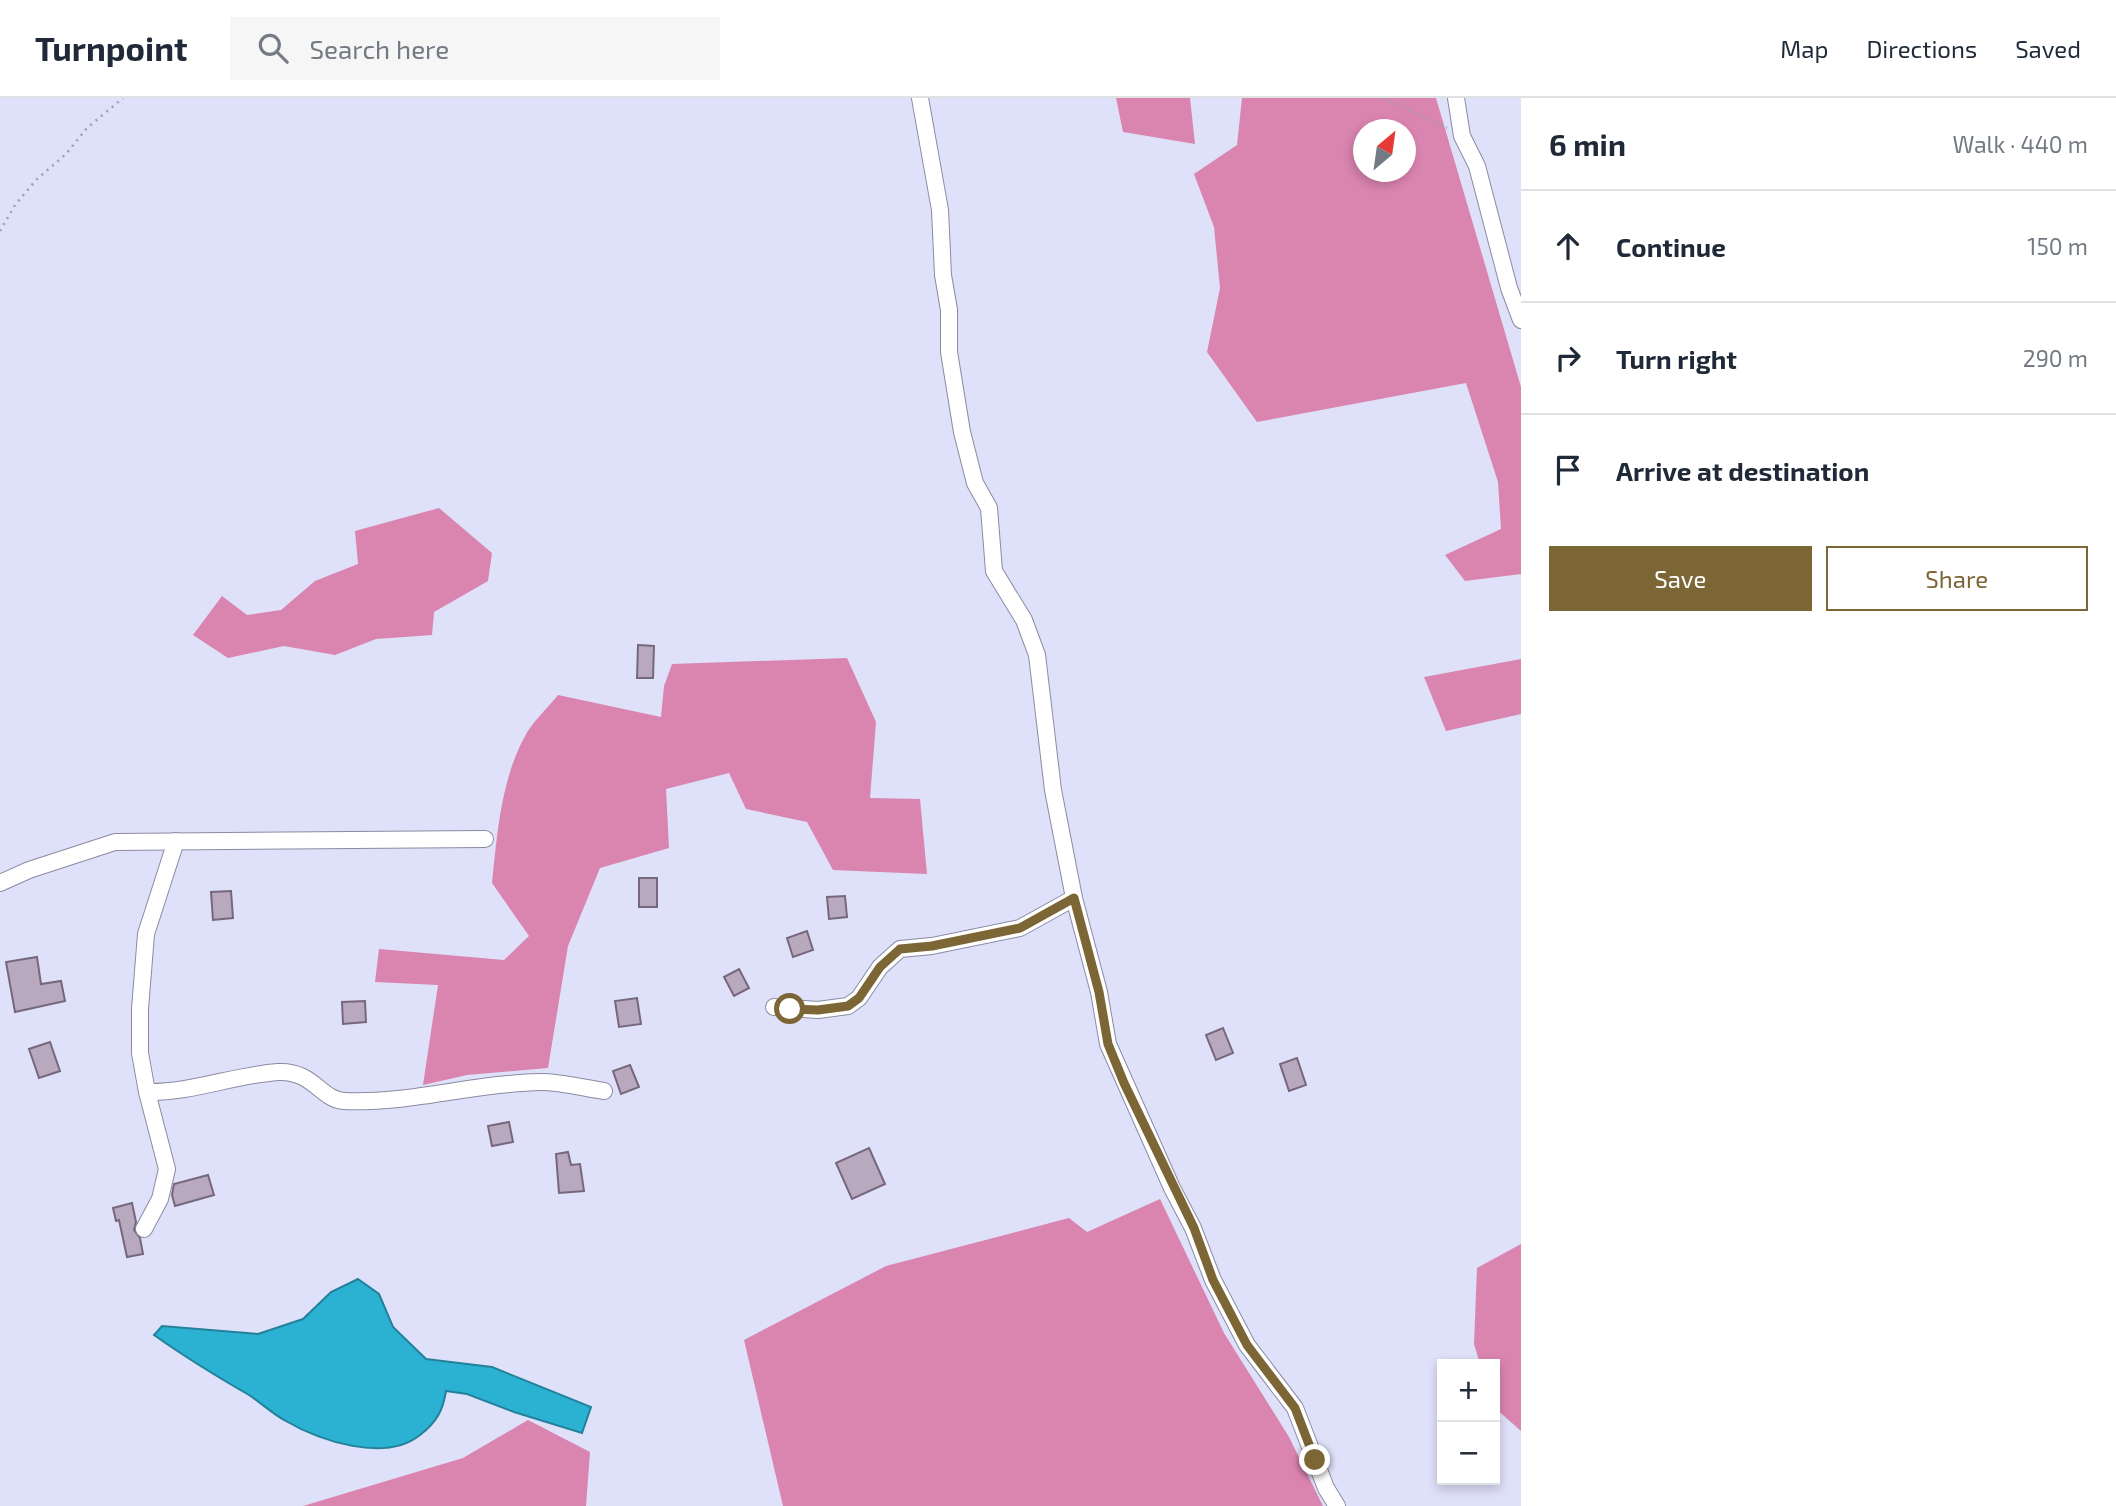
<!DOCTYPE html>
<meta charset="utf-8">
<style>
:root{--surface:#fff;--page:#f6f6f7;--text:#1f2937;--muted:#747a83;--line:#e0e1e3;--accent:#7c6636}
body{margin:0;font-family:"Exo 2",sans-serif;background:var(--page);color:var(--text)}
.controls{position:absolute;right:21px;bottom:21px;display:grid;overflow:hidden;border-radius:0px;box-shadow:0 4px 10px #0003}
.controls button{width:63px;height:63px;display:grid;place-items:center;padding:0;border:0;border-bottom:2px solid var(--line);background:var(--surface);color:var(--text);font:35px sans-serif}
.compass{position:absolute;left:1353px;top:21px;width:63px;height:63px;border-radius:50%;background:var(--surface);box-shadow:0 4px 10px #0003;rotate:29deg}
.stop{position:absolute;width:21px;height:21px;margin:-16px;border:5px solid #7c6636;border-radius:50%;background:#fff}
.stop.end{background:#7c6636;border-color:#fff;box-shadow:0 2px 7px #0008}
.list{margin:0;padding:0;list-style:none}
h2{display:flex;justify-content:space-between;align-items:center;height:91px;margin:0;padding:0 28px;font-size:30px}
h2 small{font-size:23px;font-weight:400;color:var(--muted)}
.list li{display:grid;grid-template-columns:46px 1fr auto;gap:21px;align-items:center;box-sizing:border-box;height:112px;padding:0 28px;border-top:2px solid var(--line)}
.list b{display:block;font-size:26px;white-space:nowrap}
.list em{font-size:23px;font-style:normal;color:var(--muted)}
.actions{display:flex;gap:14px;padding:21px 28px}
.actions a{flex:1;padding:16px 0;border:2px solid var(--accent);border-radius:0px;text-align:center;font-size:24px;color:var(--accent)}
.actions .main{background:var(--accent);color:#fff}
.icon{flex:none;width:38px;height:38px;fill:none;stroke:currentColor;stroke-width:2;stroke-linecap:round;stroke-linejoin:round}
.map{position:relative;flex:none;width:1521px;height:1408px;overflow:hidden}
header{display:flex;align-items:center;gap:42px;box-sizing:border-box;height:98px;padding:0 35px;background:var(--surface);border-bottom:2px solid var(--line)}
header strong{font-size:33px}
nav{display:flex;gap:38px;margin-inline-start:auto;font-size:24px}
.search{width:490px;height:63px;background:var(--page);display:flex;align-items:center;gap:18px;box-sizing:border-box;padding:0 24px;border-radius:0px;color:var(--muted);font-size:26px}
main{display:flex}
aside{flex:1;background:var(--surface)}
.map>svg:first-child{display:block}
.forest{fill:#da84b0;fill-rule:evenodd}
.water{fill:#2bb1d2;stroke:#23819a;stroke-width:2}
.building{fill:#b9a9bf;stroke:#76687c;stroke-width:2}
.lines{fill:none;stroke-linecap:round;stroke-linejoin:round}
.street-casing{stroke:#8a8ba2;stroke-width:18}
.path{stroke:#9d9eb2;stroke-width:2.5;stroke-dasharray:2 5;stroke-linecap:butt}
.street{stroke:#fff;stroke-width:16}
.route{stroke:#7c6636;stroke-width:9}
</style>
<header>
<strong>Turnpoint</strong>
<div class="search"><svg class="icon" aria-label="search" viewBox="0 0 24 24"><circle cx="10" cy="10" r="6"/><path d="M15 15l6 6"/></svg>Search here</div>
<nav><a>Map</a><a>Directions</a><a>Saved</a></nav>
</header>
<main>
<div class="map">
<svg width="1521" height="1408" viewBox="0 0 1521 1408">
<rect width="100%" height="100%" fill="#dfe0f9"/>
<!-- forest -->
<g class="forest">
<path d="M1116,0H1190L1195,46L1123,34Z"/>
<path d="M1242,0H1436L1521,289V476L1465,483L1445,457L1501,431L1498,384L1466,285L1257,324L1207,254L1220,190L1214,129L1194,76L1237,47ZM1364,32H1406V74H1364Z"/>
<path d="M439,410L492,455L488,483L434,514L432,537L376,541L335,557L284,548L228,560L193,537L222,498L247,517L281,512L315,483L358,466L355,433Z"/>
<path d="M847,560L876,624L870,700L920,701L927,776L833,772L807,724L746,711L729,675L666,691L669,750L600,770L568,848L548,970L467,977L423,987L438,887L375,884L379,851L504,862L529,838L492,785C497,737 501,683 524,640C531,625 547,611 558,597L661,619L664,588L672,566Z"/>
<path d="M1521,561V616L1446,633L1424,579Z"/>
<path d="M1160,1101L1224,1235L1289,1339L1323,1408H783L744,1242L886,1168L1069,1120L1087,1134Z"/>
<path d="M1521,1146V1333L1495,1310V1266H1480L1474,1246L1477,1170Z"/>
<path d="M528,1322L590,1354L586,1408H303L463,1360Z"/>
</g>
<!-- water -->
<path class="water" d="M358,1181L379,1196L393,1229L426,1261L492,1269L591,1309L582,1335L514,1314L467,1296L446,1293C443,1312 437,1324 420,1337C385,1365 320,1343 284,1322C272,1315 261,1305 249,1297C216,1278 185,1259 154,1237L162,1228L258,1236L303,1221L331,1194Z"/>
<!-- building -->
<g class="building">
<path d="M638,547L654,548L653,580H637Z"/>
<rect x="639" y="780" width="18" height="29"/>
<path d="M231,793L233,820L213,822L211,794Z"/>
<path d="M845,798L847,819L829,821L827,799Z"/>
<path d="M807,833L813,852L793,859L787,840Z"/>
<path d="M37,859L41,886L61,883L65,903L15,914L6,864Z"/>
<path d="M739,871L749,890L734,898L724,879Z"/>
<path d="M637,900L641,926L619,929L615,903Z"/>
<path d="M365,903L366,924L343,926L342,904Z"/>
<path d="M1223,930L1233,955L1216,962L1206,937Z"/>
<path d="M50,944L60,973L39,980L29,951Z"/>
<path d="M1297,960L1306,987L1289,993L1280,966Z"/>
<path d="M630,967L639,989L621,996L613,973Z"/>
<path d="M509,1024L513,1044L492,1048L488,1028Z"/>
<path d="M869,1050L885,1086L852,1101L836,1065Z"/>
<path d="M568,1054L571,1067L580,1066L584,1093L559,1095L556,1056Z"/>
<path d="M208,1077L214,1097L175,1108L172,1097L174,1086Z"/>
<path d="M132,1105L136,1124L134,1132L140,1140L143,1156L127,1159L119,1122L116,1123L113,1110Z"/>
</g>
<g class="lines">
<defs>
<g id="street">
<path d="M920,0L940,112L943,177L949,212V254L962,334L975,385L989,410L994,473L1024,522L1037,557L1053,692L1074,800L1099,894L1108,946L1172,1090L1193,1130L1213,1182L1247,1247L1295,1310L1326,1390L1337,1408"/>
<path d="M1456,0L1462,38L1477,68L1509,190L1521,222"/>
<path d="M0,785L29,772L115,744L485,741"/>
<path d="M774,909L818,912L848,908L859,900L880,869L900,851L932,848L1020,830L1074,800"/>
<path d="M147,994C191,995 234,977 278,974C313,972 321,1002 344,1003C410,1006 475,985 541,984C561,984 584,990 604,993"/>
<path d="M144,1131L160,1101L167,1071L147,994L140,955V911L146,836L176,743"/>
</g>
</defs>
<!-- street casing -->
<use href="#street" class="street-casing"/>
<!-- path -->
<g class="path">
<path d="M1383,0L1447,30"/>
<path d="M0,133L15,107L36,82L66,56L87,30L123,0"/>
</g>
<!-- street -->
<use href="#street" class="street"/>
</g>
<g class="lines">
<!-- route -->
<path class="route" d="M790,911L818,912L848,908L859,900L880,869L900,851L932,848L1020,830L1074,800L1099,894L1108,946L1124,985L1194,1130L1213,1182L1247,1247L1295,1310L1315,1362"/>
</g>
</svg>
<div class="controls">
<button>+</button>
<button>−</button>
</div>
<svg class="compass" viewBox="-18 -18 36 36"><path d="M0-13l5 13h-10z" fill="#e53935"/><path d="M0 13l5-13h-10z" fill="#747a83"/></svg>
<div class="stop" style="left:790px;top:911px"></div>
<div class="stop end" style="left:1315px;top:1362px"></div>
</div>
<aside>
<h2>6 min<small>Walk · 440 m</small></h2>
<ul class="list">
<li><svg class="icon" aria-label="ahead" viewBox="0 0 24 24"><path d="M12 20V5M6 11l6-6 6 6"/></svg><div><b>Continue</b></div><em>150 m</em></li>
<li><svg class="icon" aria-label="right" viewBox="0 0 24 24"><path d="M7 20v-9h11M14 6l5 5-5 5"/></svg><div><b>Turn right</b></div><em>290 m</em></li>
<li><svg class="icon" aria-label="arrive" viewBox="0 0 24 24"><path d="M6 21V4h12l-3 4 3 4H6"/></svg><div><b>Arrive at destination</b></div></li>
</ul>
<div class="actions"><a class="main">Save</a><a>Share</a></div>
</aside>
</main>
